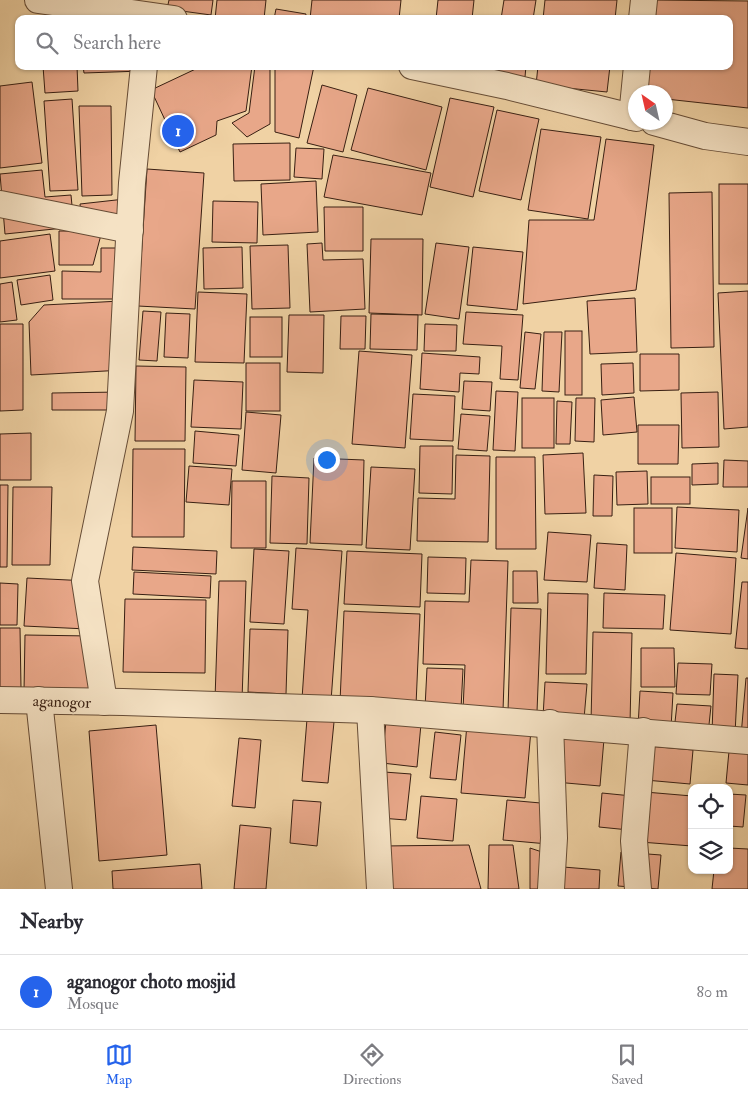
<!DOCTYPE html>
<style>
:root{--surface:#fff;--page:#f2f2f3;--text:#2b2b33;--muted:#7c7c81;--line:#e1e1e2;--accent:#2563eb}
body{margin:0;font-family:"IM FELL Double Pica",serif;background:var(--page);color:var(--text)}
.controls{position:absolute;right:15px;bottom:15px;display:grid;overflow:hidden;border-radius:10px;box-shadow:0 1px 4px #0004}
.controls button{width:45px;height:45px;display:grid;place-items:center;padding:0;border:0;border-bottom:1px solid var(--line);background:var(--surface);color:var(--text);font:25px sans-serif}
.compass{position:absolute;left:628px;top:85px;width:45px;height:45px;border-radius:50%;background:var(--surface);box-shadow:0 1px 4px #0004;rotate:326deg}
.you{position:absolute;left:326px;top:459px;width:18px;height:18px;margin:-12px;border:4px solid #fff;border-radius:50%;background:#1a73e8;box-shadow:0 0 0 8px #1a73e833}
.badge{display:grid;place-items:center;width:32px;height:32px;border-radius:50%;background:var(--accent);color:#fff;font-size:16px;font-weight:700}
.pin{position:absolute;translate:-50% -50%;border:2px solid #fff;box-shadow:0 1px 5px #0006}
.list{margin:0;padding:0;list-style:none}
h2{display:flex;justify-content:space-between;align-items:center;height:65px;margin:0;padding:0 20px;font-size:21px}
h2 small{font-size:16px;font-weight:400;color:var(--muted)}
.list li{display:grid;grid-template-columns:32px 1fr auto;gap:15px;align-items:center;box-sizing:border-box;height:75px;padding:0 20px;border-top:1px solid var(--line)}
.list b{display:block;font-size:19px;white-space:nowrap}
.list p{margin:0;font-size:16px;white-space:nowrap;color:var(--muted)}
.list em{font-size:16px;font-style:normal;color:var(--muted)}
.icon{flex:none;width:28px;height:28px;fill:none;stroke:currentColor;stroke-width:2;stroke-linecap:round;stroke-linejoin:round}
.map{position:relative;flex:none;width:748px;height:889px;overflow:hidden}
.search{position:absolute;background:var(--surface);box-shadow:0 1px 4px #0004;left:15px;right:15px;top:15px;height:55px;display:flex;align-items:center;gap:12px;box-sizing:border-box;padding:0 18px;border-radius:10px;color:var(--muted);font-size:19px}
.sheet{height:140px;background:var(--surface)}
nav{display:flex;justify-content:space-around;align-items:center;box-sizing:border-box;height:70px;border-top:1px solid var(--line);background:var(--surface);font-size:14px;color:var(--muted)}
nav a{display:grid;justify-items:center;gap:2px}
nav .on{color:var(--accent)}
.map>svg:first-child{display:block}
.building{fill:#e8a789;stroke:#381f12}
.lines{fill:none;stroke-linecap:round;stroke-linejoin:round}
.street-casing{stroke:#664c36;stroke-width:28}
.street{stroke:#f5e2c4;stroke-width:26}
.labels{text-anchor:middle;stroke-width:4;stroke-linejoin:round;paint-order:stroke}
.street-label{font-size:16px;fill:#381f12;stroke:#f5e2c4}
</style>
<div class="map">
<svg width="748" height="889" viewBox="0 0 748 889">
<rect width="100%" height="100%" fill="#f0d2a4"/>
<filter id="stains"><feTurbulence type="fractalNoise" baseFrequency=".004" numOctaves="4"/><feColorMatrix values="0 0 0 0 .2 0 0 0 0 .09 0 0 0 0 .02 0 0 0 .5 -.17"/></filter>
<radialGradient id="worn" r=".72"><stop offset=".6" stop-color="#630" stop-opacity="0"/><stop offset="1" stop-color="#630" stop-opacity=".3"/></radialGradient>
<!-- building -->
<g class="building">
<path d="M169,0H213L211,15L167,9Z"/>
<path d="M217,0H266L264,19H215Z"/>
<path d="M312,0H401L399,19H310Z"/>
<path d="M438,0H474L472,19H436Z"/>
<path d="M504,0H536L533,19H501Z"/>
<path d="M545,0H617L615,19H543Z"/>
<path d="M653,0L748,1V108L666,99V92H642L645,66H729V19H651Z"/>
<path d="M276,9L306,14L305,19H274Z"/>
<path d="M43,66H77L78,91L45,93Z"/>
<path d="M83,66H142V71L84,73Z"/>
<path d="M202,66H252L246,111L217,121L216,135L180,152L151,90Z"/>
<path d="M255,66H270V124L247,137L232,123L249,113Z"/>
<path d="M275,66H314L299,138L275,132Z"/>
<path d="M494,66H526L525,77L493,73Z"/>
<path d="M538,66H610L607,92L536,85Z"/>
<path d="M32,82L42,163L0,168V86Z"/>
<path d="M322,85L357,95L343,152L307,143Z"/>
<path d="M368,88L442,107L426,170L351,150Z"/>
<path d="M450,98L494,107L473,197L430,187Z"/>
<path d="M72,99L78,190L50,191L44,101Z"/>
<path d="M79,106H111L112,195L82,196Z"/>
<path d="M497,110L539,119L521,200L479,191Z"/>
<path d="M541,129L601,137L588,219L528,210Z"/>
<path d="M606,139L654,145L636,290L523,304L529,220H594Z"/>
<path d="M290,143V180L234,181L233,144Z"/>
<path d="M296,148L324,149L322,179L294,177Z"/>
<path d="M333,155L431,173L422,215L324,197Z"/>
<path d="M147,169L204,173L195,309L138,306Z"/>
<path d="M42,170L45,197L71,195L74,227L5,234L0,174Z"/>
<path d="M316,181L318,232L263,235L261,184Z"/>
<rect x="719" y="184" width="29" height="100"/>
<path d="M712,192L714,347L671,348L669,193Z"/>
<path d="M134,198L136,219L82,225L80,204Z"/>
<path d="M213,201L258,202L257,243L212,242Z"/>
<path d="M324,207H363V251H325Z"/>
<path d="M59,231H102L93,265H59Z"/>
<path d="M50,234L55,271L0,278V241Z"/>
<path d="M371,239H423L422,315L369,313Z"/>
<path d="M322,243L323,260L363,259L365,309L310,312L307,244Z"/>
<path d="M436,243L469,247L459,319L425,314Z"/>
<path d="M288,245L290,308L252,309L250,246Z"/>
<path d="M242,247L243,288L204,289L203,248Z"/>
<path d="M473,247L523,252L517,310L467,305Z"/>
<path d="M101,248H131V299H62V271L101,272Z"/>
<path d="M50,275L53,300L21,305L17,280Z"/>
<path d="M12,282L17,320L0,322V284Z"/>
<path d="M748,291V427L724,429L718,293Z"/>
<path d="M198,292L247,294L244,363L195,362Z"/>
<path d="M635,298L637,352L590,354L587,301Z"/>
<path d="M121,301L124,370L31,375L29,322L44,305Z"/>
<path d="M143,311L161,312L157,361L139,360Z"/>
<path d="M466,312L523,315L518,380L500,379L502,346L463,344Z"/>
<path d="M166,313L190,314L188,358L164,357Z"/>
<path d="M371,314L418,315L417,350L370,349Z"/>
<path d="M289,315H324L323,373L287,372Z"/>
<path d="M341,316H366L365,349H340Z"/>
<rect x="250" y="317" width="32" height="40"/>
<path d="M0,324H23V410L0,411Z"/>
<path d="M425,324L457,325L456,351H424Z"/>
<rect x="565" y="331" width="17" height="64"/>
<path d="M525,332L541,334L535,389L520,388Z"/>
<path d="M544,332H562L559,392L542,391Z"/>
<path d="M359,351L412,355L405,448L352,444Z"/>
<path d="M422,353L480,357L479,374L460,373L459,392L420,389Z"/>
<path d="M640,354H679V390L640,391Z"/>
<rect x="246" y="363" width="34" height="48"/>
<path d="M633,363L634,393L602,395L601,364Z"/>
<path d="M136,366L186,367L185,441H135Z"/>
<path d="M194,380L243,382L241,429L191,427Z"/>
<path d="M464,381L492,382L490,411L462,409Z"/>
<path d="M496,391L518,392L515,451L493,450Z"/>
<path d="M121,392V410H52V393Z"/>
<path d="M718,392L719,447L682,448L681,393Z"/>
<path d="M413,394L455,396L453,441L410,439Z"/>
<path d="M634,397L637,432L603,435L601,400Z"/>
<rect x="522" y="398" width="32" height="50"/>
<path d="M576,398H595L594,442L575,441Z"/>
<path d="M557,401L572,402L570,444H556Z"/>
<path d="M246,412L281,415L276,473L242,470Z"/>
<path d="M461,414L490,416L487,451L458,449Z"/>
<path d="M638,425H679L678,464H638Z"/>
<path d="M195,431L239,435L236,466L193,463Z"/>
<path d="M31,433V480H0V434Z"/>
<path d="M420,446H453L452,494L419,493Z"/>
<path d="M133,449H185L184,537H132Z"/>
<path d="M583,453L586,513L545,514L543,455Z"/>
<path d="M456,455L490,456L488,542L417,541L418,498L455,499Z"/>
<path d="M496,457H535L536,549H496Z"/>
<path d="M314,458L364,460L362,545L310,543Z"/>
<path d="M724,460L748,461V487H723Z"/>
<path d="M718,463V484L692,485V464Z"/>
<path d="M189,466L232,469L229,505L186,502Z"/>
<path d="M371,467L415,469L410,550L366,548Z"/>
<path d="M647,471L648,504L617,505L616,472Z"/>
<path d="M594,475L613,476L612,516H593Z"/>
<path d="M272,476L309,478L307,544L270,543Z"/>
<rect x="651" y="477" width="39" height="27"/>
<path d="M232,481H266V548H231Z"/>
<path d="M0,485H8L7,567H0Z"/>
<path d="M13,487H52L50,565H12Z"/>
<path d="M677,507L739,510L737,552L675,548Z"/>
<rect x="634" y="508" width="38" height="45"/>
<path d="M748,508V559L741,558Z"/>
<path d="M548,532L591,535L587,582L544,580Z"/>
<path d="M597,543L627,545L625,590L594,588Z"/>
<path d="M133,547L217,551L216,574L132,570Z"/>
<path d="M296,548L342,551L331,701L302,699L308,610L292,609Z"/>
<path d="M254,549L289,551L284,624L250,622Z"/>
<path d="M347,551L422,554L420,607L344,604Z"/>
<path d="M676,553L736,558L731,634L670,630Z"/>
<path d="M428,557L466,558L465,594L427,593Z"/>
<path d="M471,560L508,561L503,711L463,710L465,665L423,664L425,601L469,602Z"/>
<path d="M513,571H537L538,603H513Z"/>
<path d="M134,572L211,576L210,598L133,594Z"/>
<path d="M27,578L89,581L87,629L24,626Z"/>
<path d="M219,581H246L242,700L215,699Z"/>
<path d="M742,582H748V649L735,648Z"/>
<path d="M0,583L18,584L17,625H0Z"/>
<path d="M548,593L588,594L586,674H546Z"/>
<path d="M604,593L665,595L663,629L603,628Z"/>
<path d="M125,599L206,600L205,673L123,672Z"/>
<path d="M511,608L541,609L537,712H508Z"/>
<path d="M344,611L420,614L416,705L340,702Z"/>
<path d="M0,628H20L21,688L0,689Z"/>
<path d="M250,629L288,630L286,694L248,692Z"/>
<path d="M593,632L632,633L630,724L591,723Z"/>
<path d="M25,635L90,636L89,693L24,691Z"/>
<path d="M641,648H674L675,687H641Z"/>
<path d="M678,663L712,664L710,695L676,694Z"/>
<path d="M427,668L463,669L461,709L425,708Z"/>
<path d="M714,674L738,675L735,734L712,733Z"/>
<path d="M746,678H748V736H741Z"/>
<path d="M545,682L587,684L584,719L543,717Z"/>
<path d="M640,691L673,693L671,728L638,727Z"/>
<path d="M677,704L711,706L708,734L674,731Z"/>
<path d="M307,719L334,722L328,783L302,781Z"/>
<path d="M386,721L421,724L417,767L382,763Z"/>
<path d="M467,724L531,730L525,798L461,793Z"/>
<path d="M156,725L167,855L99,861L89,731Z"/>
<path d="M435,732L461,735L456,780L430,778Z"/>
<path d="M559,735L604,739L600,786L555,782Z"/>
<path d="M239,738L261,740L255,808L232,806Z"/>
<path d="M637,745L693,750L690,784L634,779Z"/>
<path d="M729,751L748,753V785L726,783Z"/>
<path d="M384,772L411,774L406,820L380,818Z"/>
<path d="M645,792L692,796V846L640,842Z"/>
<path d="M602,793L642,797L639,831L599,827Z"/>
<path d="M729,794L746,795L743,827L729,826Z"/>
<path d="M421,796L457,799L453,841L417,838Z"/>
<path d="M293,800L321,802L317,846L290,843Z"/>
<path d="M507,800L552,804L548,844L503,840Z"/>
<path d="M240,825L271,828L266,889H234Z"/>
<path d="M469,845L481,889H389L383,846Z"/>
<path d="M489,845H513L519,889H488Z"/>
<path d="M530,848L545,853L548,889H530Z"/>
<path d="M729,848L748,849V889H712L714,870H729Z"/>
<path d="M621,852L661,855L658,889L618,886Z"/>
<path d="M200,864L202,889H113L112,871Z"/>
<path d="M563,867L600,870L599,889H561Z"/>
</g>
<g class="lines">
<defs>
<g id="street">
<path d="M38,0L174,19"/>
<path d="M642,19L644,0"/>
<path d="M412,66L507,86L636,118"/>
<path d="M632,117L637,66"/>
<path d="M654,122L705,136L748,142"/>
<path d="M0,204L130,230"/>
<path d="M0,700L123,702L370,710L748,741"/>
<path d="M39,700L59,889"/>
<path d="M104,702L85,581L120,411L132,183L144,66"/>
<path d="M370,710L380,889"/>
<path d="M550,723L554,838L551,889"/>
<path d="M638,889L634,841L643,731"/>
</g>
</defs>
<!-- street casing -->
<use href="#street" class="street-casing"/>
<!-- street -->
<use href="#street" class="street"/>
</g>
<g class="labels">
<!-- street labels -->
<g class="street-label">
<text transform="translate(62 701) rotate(2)" y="6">aganogor</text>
</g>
</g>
<rect width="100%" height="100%" filter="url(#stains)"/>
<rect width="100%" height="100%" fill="url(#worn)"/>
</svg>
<div class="controls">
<button><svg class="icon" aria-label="locate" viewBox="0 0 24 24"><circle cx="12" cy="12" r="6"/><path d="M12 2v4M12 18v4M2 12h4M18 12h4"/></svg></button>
<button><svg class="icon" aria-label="layers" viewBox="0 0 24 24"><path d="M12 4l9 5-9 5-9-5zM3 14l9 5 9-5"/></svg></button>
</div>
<svg class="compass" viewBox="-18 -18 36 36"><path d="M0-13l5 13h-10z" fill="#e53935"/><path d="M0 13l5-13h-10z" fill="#7c7c81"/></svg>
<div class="you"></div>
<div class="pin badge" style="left:178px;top:131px">1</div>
<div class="search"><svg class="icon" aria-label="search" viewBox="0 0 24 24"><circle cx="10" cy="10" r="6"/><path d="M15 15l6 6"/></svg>Search here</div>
</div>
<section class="sheet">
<h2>Nearby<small></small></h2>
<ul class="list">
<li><span class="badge">1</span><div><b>aganogor choto mosjid</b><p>Mosque</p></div><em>80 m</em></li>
</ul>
</section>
<nav>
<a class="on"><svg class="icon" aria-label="map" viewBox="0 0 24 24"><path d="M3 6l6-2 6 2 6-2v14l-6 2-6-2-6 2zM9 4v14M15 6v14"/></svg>Map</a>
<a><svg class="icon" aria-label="directions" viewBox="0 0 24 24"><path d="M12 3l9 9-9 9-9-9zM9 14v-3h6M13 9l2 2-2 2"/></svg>Directions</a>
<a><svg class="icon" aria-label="saved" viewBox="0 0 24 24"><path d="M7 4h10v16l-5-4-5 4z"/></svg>Saved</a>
</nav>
